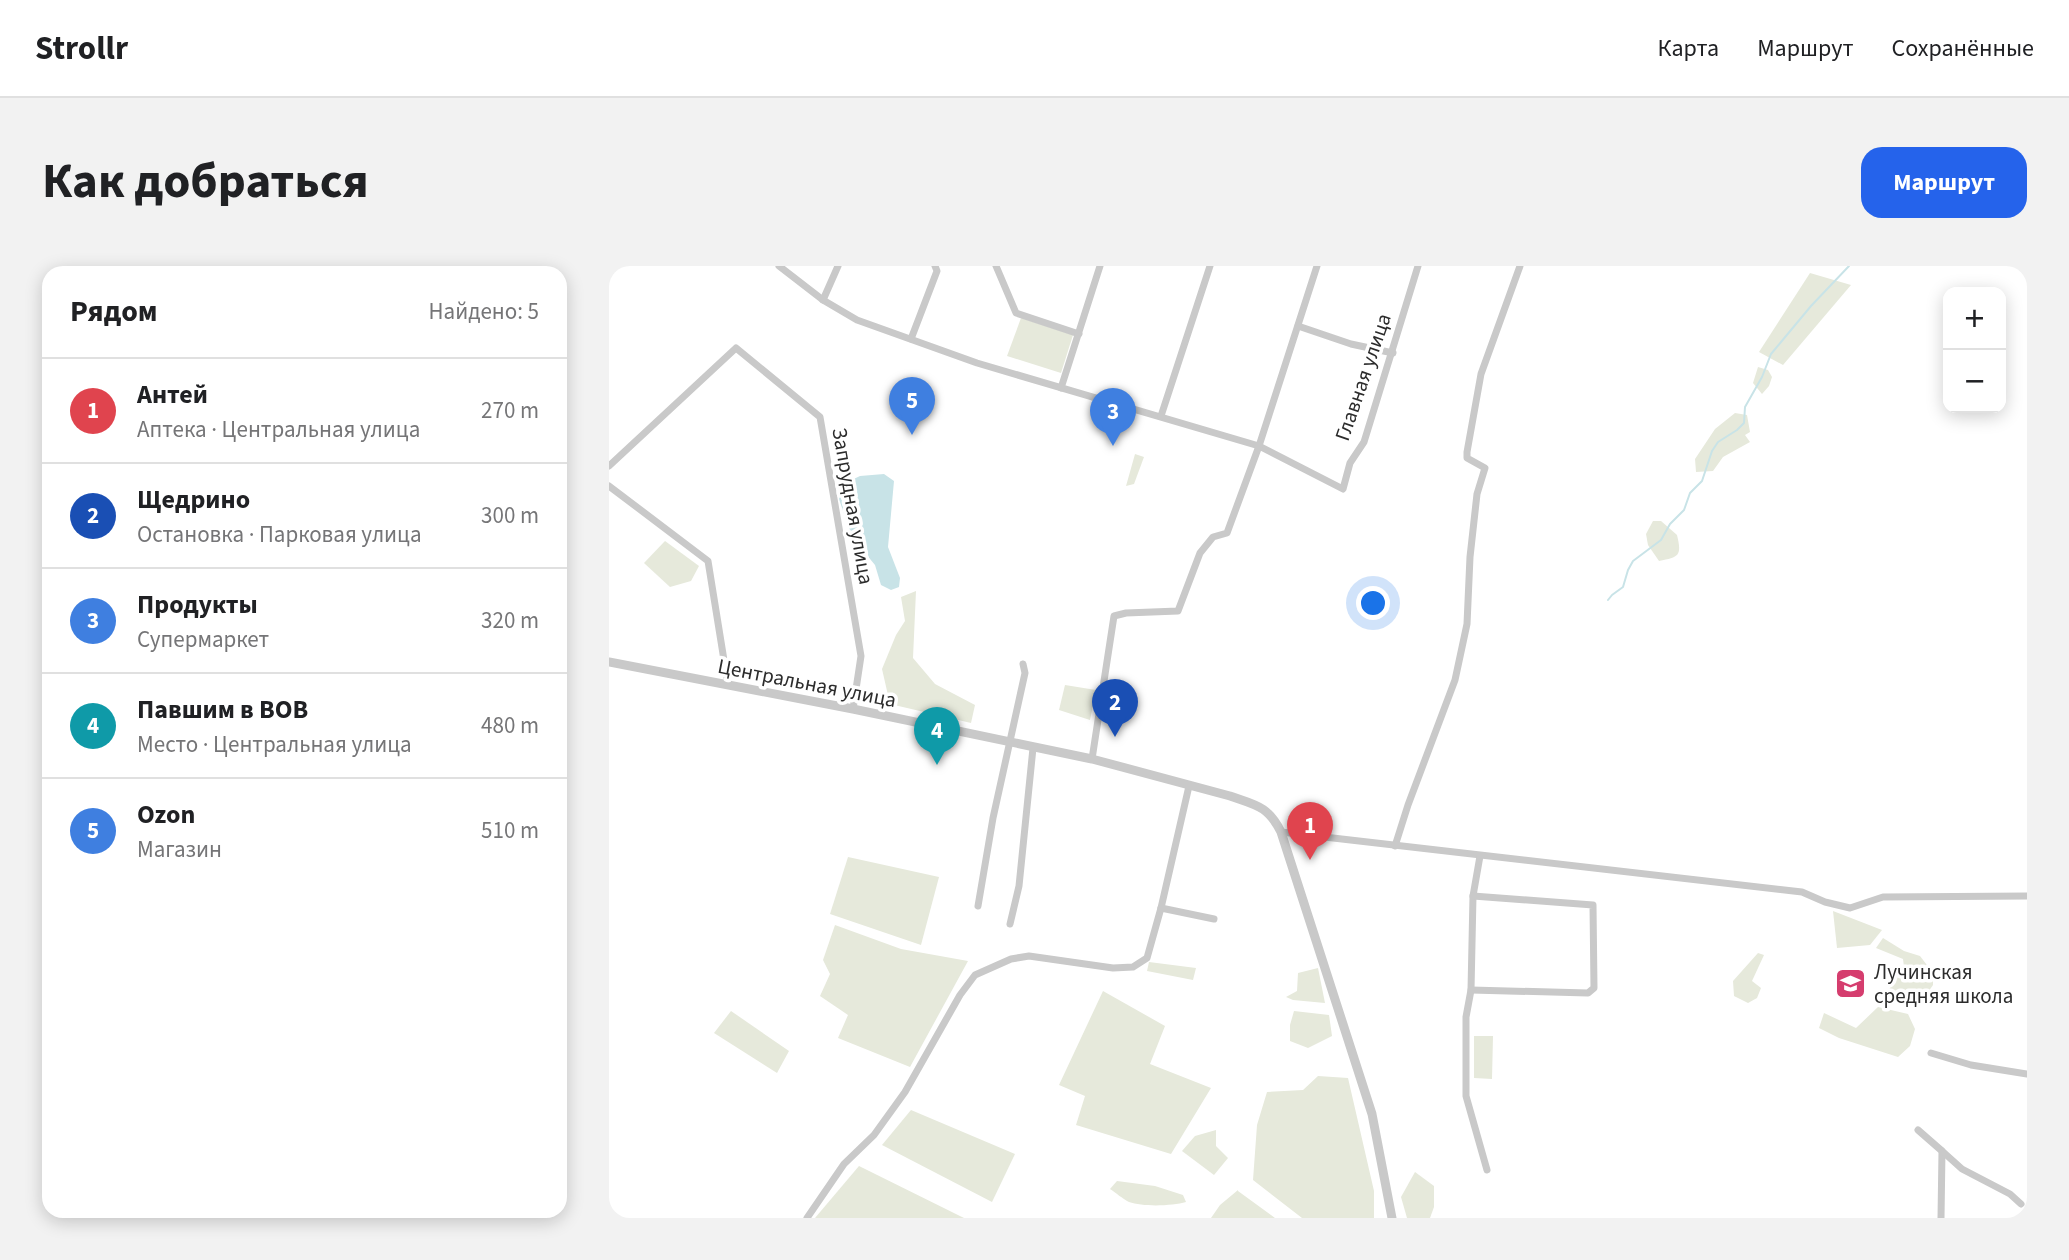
<!DOCTYPE html>
<html lang="ru">
<meta charset="utf-8">
<style>
:root{--surface:#fff;--page:#f2f2f2;--text:#202124;--muted:#757577;--line:#e0e0e0;--accent:#2563eb}
body{margin:0;font-family:"Source Sans 3",sans-serif;background:var(--page);color:var(--text)}
.controls{position:absolute;right:21px;top:21px;display:grid;overflow:hidden;border-radius:14px;box-shadow:0 4px 18px #0003}
.controls button{width:63px;height:63px;display:grid;place-items:center;padding:0;border:0;border-bottom:2px solid var(--line);background:var(--surface);color:var(--text);font:35px sans-serif}
.you{position:absolute;left:765px;top:338px;width:24px;height:24px;margin:-18px;border:5px solid #fff;border-radius:50%;background:#1a73e8;box-shadow:0 0 0 10px #1a73e833}
.badge{display:grid;place-items:center;width:46px;height:46px;border-radius:50%;background:var(--accent);color:#fff;font-size:23px;font-weight:700}
.pin{position:absolute;translate:-50% -58px;filter:drop-shadow(0 2px 4px #0008)}
.pin::after{content:'';position:absolute;top:37px;width:24px;height:21px;background:inherit;clip-path:polygon(0 0,100% 0,50% 100%)}
.list{margin:0;padding:0;list-style:none}
h2{display:flex;justify-content:space-between;align-items:center;height:91px;margin:0;padding:0 28px;font-size:30px}
h2 small{font-size:23px;font-weight:400;color:var(--muted)}
.list li{display:grid;grid-template-columns:46px 1fr auto;gap:21px;align-items:center;box-sizing:border-box;height:105px;padding:0 28px;border-top:2px solid var(--line)}
.list b{display:block;font-size:26px;white-space:nowrap}
.list p{margin:0;font-size:23px;white-space:nowrap;color:var(--muted)}
.list em{font-size:23px;font-style:normal;color:var(--muted)}
.map{position:relative;flex:none;width:1418px;height:952px;overflow:hidden;border-radius:21px}
header{display:flex;align-items:center;gap:42px;box-sizing:border-box;height:98px;padding:0 35px;background:var(--surface);border-bottom:2px solid var(--line)}
header strong{font-size:33px}
nav{display:flex;gap:38px;margin-inline-start:auto;font-size:24px}
.intro{display:flex;align-items:center;justify-content:space-between;box-sizing:border-box;height:168px;padding:0 42px}
h1{margin:0;font-size:49px}
.button{padding:18px 32px;border-radius:21px;background:var(--accent);color:#fff;font-size:24px;font-weight:700}
main{display:flex;gap:42px;padding:0 42px}
aside{flex:1;background:var(--surface);border-radius:21px;box-shadow:0 4px 18px #0003}
.map>svg:first-child{display:block}
.green{fill:#e6e9db}
.water{fill:#c8e3e7}
.lines{fill:none;stroke-linecap:round;stroke-linejoin:round}
.stream{stroke:#c8e3e7;stroke-width:2}
.minor{stroke:#c9c9c9;stroke-width:7}
.tertiary{stroke:#c9c9c9;stroke-width:9}
.labels{text-anchor:middle;stroke-width:7;stroke-linejoin:round;paint-order:stroke}
.street-label{font-size:21px;fill:#2c2c2c;stroke:#fff}
.poi-label{font-size:21px;fill:#2c2c2c;stroke:#fff;text-anchor:start}
</style>
<header>
<strong>Strollr</strong>
<nav><a>Карта</a><a>Маршрут</a><a>Сохранённые</a></nav>
</header>
<div class="intro"><h1>Как добраться</h1><a class="button">Маршрут</a></div>
<main>
<aside>
<h2>Рядом<small>Найдено: 5</small></h2>
<ul class="list">
<li><span class="badge" style="background:#e0444e">1</span><div><b>Антей</b><p>Аптека · Центральная улица</p></div><em>270 m</em></li>
<li><span class="badge" style="background:#1a4fb4">2</span><div><b>Щедрино</b><p>Остановка · Парковая улица</p></div><em>300 m</em></li>
<li><span class="badge" style="background:#3f7fe0">3</span><div><b>Продукты</b><p>Супермаркет</p></div><em>320 m</em></li>
<li><span class="badge" style="background:#0f9aa8">4</span><div><b>Павшим в ВОВ</b><p>Место · Центральная улица</p></div><em>480 m</em></li>
<li><span class="badge" style="background:#3f7fe0">5</span><div><b>Ozon</b><p>Магазин</p></div><em>510 m</em></li>
</ul>
</aside>
<div class="map">
<svg width="1418" height="952" viewBox="0 0 1418 952">
<rect width="100%" height="100%" fill="#fff"/>
<!-- green -->
<g class="green">
<path d="M1201,7L1242,19L1174,99L1150,86Z"/>
<path d="M412,52L464,69L452,107L398,90Z"/>
<path d="M1149,101L1159,104L1163,111L1160,120L1153,128L1144,117Z"/>
<path d="M1126,147L1138,149L1141,166L1136,169L1141,176L1114,191L1104,205L1087,206L1086,193L1106,163Z"/>
<path d="M526,188L535,191L525,218L517,220Z"/>
<path d="M1044,255H1052L1068,269C1073,290 1070,291 1050,295L1039,279L1037,268Z"/>
<path d="M56,275L90,300L82,315L61,321L35,297Z"/>
<path d="M307,325L304,392L326,418L366,439L362,457L281,438L273,403L287,369L296,355L292,331Z"/>
<path d="M456,419L487,424L481,454L450,444Z"/>
<path d="M239,591L330,611L312,679L221,648Z"/>
<path d="M1224,645L1273,664L1261,679L1228,682Z"/>
<path d="M226,659L292,683L359,695L301,801L229,772L239,749L211,730L221,708L214,694Z"/>
<path d="M1274,672L1295,685L1311,690L1324,707V719L1310,739L1277,732L1285,712L1295,701L1294,693L1267,682Z"/>
<path d="M1149,687L1155,689L1143,715L1152,722L1148,732L1139,737L1125,730L1124,715Z"/>
<path d="M540,696L587,702L584,714L538,705Z"/>
<path d="M709,702L716,737L684,734L677,731L688,725L689,707Z"/>
<path d="M494,725L556,760L541,798L602,822L562,888L467,859L476,830L450,819Z"/>
<path d="M1269,741L1299,748L1306,763L1301,780L1289,791L1230,772L1210,762L1215,747L1247,762Z"/>
<path d="M122,745L180,785L168,807L105,767Z"/>
<path d="M685,745L720,749L723,770L699,782L681,775V759Z"/>
<path d="M865,770H884L883,813L865,812Z"/>
<path d="M709,810L739,812L765,925V952H693L644,914L648,859L658,826L694,824Z"/>
<path d="M302,844L406,888L383,936L273,879Z"/>
<path d="M607,864V880L619,892L605,909L573,885L586,870Z"/>
<path d="M250,900L355,952H206Z"/>
<path d="M806,906L825,920V941L821,952H798L792,931Z"/>
<path d="M508,915L546,920L574,929L577,936C563,940 534,941 520,936C514,933 507,927 501,923Z"/>
<path d="M629,924V925L666,952H602L611,939Z"/>
</g>
<!-- water -->
<path class="water" d="M275,208L285,215L279,281L291,312L290,321L282,324L272,319L266,299L243,271L230,233L232,219L251,210Z"/>
<g class="lines">
<!-- stream -->
<path class="stream" d="M999,334L1003,329L1014,321L1019,304L1024,295L1052,274L1061,258L1075,244L1081,227L1093,215L1103,185L1109,176L1128,164L1135,157L1136,141L1153,111L1162,88L1202,40L1240,0"/>
<!-- minor -->
<g class="minor">
<path d="M170,0L214,34L248,54L368,97L650,180L734,223L741,197L755,176L809,0"/>
<path d="M387,0L407,47L470,68"/>
<path d="M214,34L229,0"/>
<path d="M689,60L742,78L784,87"/>
<path d="M302,73L328,5L326,0"/>
<path d="M452,122L491,0"/>
<path d="M552,150L601,0"/>
<path d="M0,200L127,82L211,151L252,390L244,443"/>
<path d="M0,220L99,295L119,419"/>
<path d="M483,493L505,350L517,347L569,345L591,287L604,271L618,267L650,180L708,0"/>
<path d="M672,566L1193,626L1216,636L1241,642L1274,631L1418,630"/>
<path d="M786,580L799,539L846,414L858,358L861,291L868,228L876,202L858,192V186L872,108L911,0"/>
<path d="M871,590L864,630L862,724L857,751V830L878,904"/>
<path d="M369,640L384,552L416,407L414,398"/>
<path d="M552,642L605,653"/>
<path d="M401,658L410,620L424,482"/>
<path d="M862,724L979,727L985,722L984,639L864,630"/>
<path d="M1322,787L1362,799L1418,808"/>
<path d="M1309,864L1333,885L1332,952"/>
<path d="M1333,885L1353,903L1401,928L1412,938"/>
<path d="M198,952L235,898L265,869L296,826L351,729L366,709L402,693L420,690L504,702L524,701L538,692L552,642L580,520"/>
</g>
<!-- tertiary -->
<path class="tertiary" d="M0,396L244,443L483,493L621,530C647,539 659,540 672,566L763,848L783,952"/>
</g>
<!-- icons -->
<defs>
<symbol id="school-square" viewBox="-11 -11 22 22"><rect x="-9" y="-9" width="18" height="18" rx="4" fill="#d53d6e" stroke="#fff"/><path d="M0-5L7-2L0 1L-7-2ZM-4 1L0 2.5L4 1V4Q0 6-4 4Z" fill="#fff"/></symbol>
</defs>
<g fill-rule="evenodd">
<use href="#school-square" x="1224" y="700" width="35" height="35"/>
</g>
<g class="labels">
<!-- street labels -->
<g class="street-label">
<text transform="translate(754 111) rotate(-71)" y="7">Главная улица</text>
<text transform="translate(244 240) rotate(80)" y="7">Запрудная улица</text>
<text transform="translate(198 417) rotate(11)" y="7">Центральная улица</text>
</g>
<!-- poi labels -->
<g class="poi-label">
<text x="1265" y="713">Лучинская<tspan x="1265" dy="24">средняя школа</tspan></text>
</g>
</g>
</svg>
<div class="controls">
<button>+</button>
<button>−</button>
</div>
<div class="you"></div>
<div class="pin badge" style="left:701px;top:594px;background:#e0444e">1</div>
<div class="pin badge" style="left:506px;top:471px;background:#1a4fb4">2</div>
<div class="pin badge" style="left:504px;top:180px;background:#3f7fe0">3</div>
<div class="pin badge" style="left:328px;top:499px;background:#0f9aa8">4</div>
<div class="pin badge" style="left:303px;top:169px;background:#3f7fe0">5</div>
</div>
</main>
